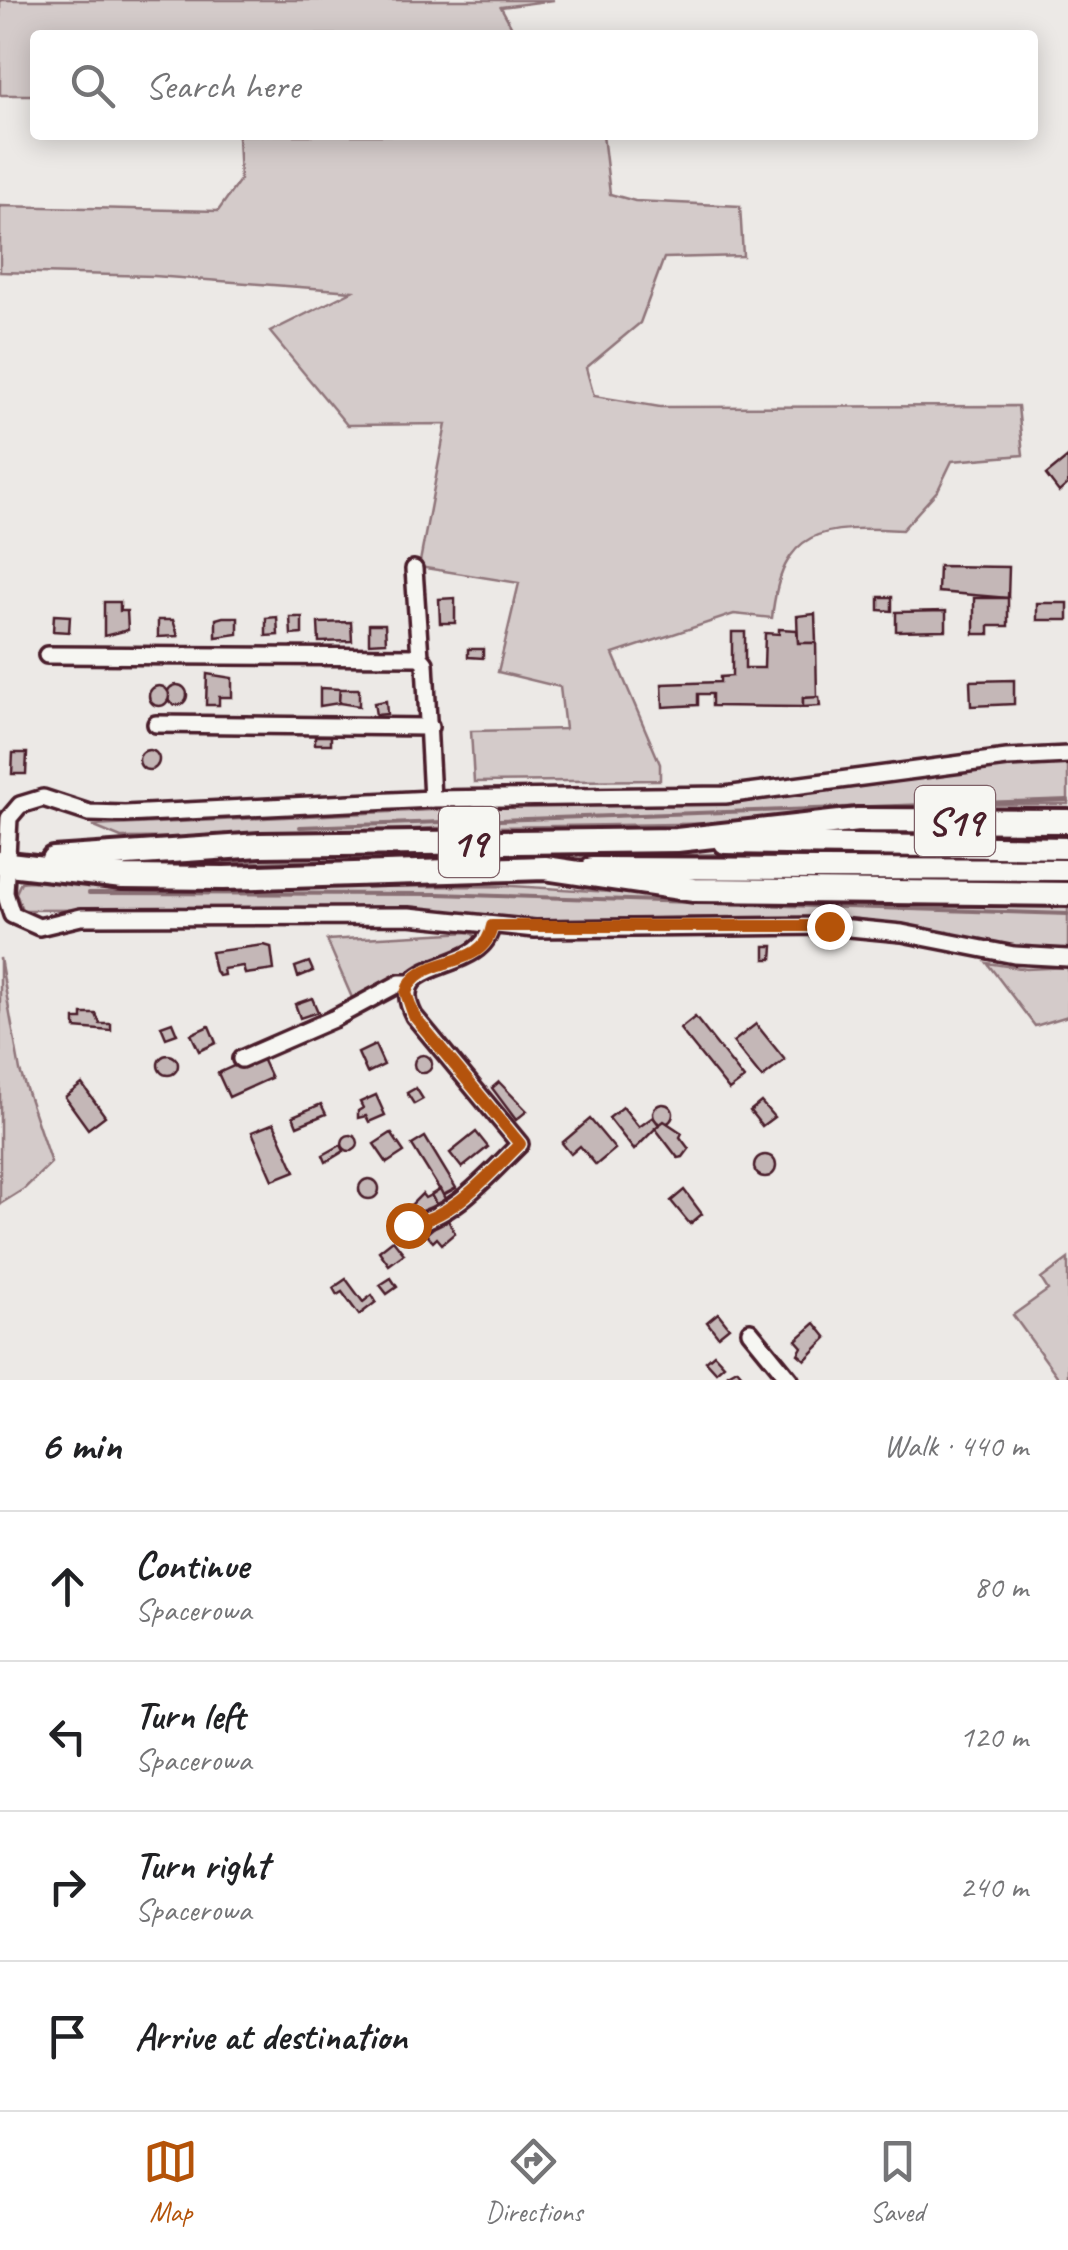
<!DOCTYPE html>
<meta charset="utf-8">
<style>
:root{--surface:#fff;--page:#f6f6f6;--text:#202124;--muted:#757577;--line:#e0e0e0;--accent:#b45309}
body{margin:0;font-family:Caveat,sans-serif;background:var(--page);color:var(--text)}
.stop{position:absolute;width:30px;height:30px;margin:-22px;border:8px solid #b45309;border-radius:50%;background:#fff}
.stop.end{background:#b45309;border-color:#fff;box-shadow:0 2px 10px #0008}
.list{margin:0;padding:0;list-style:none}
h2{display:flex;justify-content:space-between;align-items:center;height:130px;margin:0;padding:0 40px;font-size:42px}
h2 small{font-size:32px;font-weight:400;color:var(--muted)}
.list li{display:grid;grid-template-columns:65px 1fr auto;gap:30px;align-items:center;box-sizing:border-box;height:150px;padding:0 40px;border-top:2px solid var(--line)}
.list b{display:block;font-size:38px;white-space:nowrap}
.list p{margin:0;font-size:32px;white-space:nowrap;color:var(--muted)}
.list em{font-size:32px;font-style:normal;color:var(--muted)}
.icon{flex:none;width:55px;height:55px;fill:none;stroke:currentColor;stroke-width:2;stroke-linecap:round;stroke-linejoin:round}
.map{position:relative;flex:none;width:1068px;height:1380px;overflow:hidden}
.search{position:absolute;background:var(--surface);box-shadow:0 5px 25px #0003;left:30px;right:30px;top:30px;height:110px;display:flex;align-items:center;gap:25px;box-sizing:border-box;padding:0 35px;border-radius:10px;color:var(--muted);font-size:38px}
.sheet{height:730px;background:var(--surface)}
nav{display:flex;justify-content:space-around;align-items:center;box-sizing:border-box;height:140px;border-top:2px solid var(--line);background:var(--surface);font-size:28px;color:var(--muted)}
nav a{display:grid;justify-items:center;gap:5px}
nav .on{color:var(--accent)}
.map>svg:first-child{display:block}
.green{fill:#d4cbca;stroke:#8f757a;stroke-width:2.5}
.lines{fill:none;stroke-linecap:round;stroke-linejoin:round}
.stream{stroke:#886e73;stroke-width:4}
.building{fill:#c4b7b7;stroke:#4a1f2b;stroke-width:2.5}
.minor-casing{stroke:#4a1f2b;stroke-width:22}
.major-casing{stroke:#4a1f2b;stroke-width:28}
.highway-casing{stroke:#4a1f2b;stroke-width:30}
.minor{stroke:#f6f6f2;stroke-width:15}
.major{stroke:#f6f6f2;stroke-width:20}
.highway{stroke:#f6f6f2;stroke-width:22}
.route{stroke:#b45309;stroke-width:12}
.labels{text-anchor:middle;stroke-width:10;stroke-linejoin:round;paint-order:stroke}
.shield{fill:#f6f6f2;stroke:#7e6067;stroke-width:2.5}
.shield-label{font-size:40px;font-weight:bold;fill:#4a1f2b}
</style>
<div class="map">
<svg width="1068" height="1380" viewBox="0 0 1068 1380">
<rect width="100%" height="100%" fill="#ece9e6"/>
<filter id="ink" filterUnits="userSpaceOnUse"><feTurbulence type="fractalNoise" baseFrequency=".01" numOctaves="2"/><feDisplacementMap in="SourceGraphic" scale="20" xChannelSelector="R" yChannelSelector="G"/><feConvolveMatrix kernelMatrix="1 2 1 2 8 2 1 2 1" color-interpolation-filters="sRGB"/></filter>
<g filter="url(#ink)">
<!-- green -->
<g class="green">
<path d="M0,0H554L501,7L516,35H35V95H0Z"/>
<path d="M238,135H603L610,194L635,201L740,206L743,256L664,258L640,323L586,368L594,396L660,407L1018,406L1023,455L952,461L938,490L902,530C823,526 782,526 772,618L734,614L613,654L660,764V780L474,782L471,731L565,729L560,687L498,672L519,583L419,567L446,424L347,425L270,332L352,291L154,276L0,272V206L218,211L240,180Z"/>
<path d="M1068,764V804H959L736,823L434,828L258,837L121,838L92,826L560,804L738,803L1014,766Z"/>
<path d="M821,828H1068V834L821,833Z"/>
<path d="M730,854L1068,855V863L637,857L420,865L118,864Z"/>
<path d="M29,881L120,888L512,886L726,899L1068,907V948L1031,950L885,923L728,917L542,920L397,909L22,910L16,893L21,882Z"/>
<path d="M470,932L476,937L473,947L353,1000L327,940Z"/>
<path d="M0,958L20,1071L51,1163L24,1189L0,1204Z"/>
<path d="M987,963L1026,969L1068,967V1016L1035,1026Z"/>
<path d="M1068,1259V1380H1060L1013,1315L1048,1290L1041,1279Z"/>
</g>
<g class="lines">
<!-- stream -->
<g class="stream">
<path d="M300,827L1068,800"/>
<path d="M89,893L438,894L1068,914"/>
</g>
</g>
<!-- building -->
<g class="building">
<path d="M1068,457V484L1059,492L1046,475Z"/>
<path d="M939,566L1009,567L1008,598L938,592Z"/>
<path d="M879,597H892V611L879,610Z"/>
<path d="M455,598V623H440L439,599Z"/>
<path d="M974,598H1008V626H989V634H974Z"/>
<path d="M104,602H120V611H127L128,630L104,636Z"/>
<rect x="1037" y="603" width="31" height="17"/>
<path d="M946,611V630L896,631V612Z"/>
<path d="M815,614L816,643H798L797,616Z"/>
<path d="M54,615L70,616L69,632L53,631Z"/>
<path d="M223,617H238V634L216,637V619Z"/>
<path d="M277,617L278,635L266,636V618Z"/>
<path d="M290,617H302V634L291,635Z"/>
<path d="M158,620H173L178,636L158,637Z"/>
<path d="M351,622L352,641L319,642L318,623Z"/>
<path d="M369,624H385L386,642L369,643Z"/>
<path d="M779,629L797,630L798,643H816L817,698H803V707L712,706V694H698V705L663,707L662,684L720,682V677L732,676V632H745V668H764L765,633L779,634Z"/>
<path d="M468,649H483V658L468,657Z"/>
<path d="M207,674L232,678V697H219V705H206Z"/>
<path d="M1014,680V704L971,706L970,681Z"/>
<circle cx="177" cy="695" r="10"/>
<circle cx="159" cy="696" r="10"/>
<path d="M320,688L340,689L339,703L320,706Z"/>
<path d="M340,689H359V706L339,703Z"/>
<path d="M819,697L820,706L803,707V698Z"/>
<path d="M386,701L387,714L376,715L374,703Z"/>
<rect x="315" y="736" width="16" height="8"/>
<circle cx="149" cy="760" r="10"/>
<path d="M13,753H27L26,774H12Z"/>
<path d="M264,945L271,947L274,970L245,974L243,966L223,969L224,975L219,976L215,971L211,952Z"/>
<path d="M765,946H773L772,959H765Z"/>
<path d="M309,962L313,971L298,977L295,967Z"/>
<path d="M312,998L318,1012L300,1018L295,1004Z"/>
<path d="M82,1014H96L100,1024H111V1031L75,1028V1019H82Z"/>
<path d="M695,1017L744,1079L729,1090L680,1029Z"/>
<path d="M172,1022L177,1034L166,1038L161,1026Z"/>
<path d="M756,1024L785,1060L762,1078L733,1042Z"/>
<path d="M209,1026L216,1043L199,1051L191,1034Z"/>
<path d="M375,1045L384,1065L367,1073L358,1053Z"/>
<path d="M260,1054L271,1078L229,1097L218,1073Z"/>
<circle cx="423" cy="1064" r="9"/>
<circle cx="168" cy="1065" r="10"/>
<path d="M499,1082L527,1111L516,1120L492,1088Z"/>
<path d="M82,1084L105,1116L88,1129L65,1097Z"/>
<path d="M416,1088L423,1099L414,1104L407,1093Z"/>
<path d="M376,1095L385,1115L369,1122L366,1116L358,1118V1111L363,1108L360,1102Z"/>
<path d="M761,1102L774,1117L762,1126L750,1111Z"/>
<path d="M321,1104L326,1114L297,1126L293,1116Z"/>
<circle cx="663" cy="1114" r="10"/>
<path d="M623,1107L639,1127L653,1117L659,1125L634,1150L609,1118Z"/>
<path d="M590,1119L615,1149L596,1165L580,1146L571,1154L562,1143Z"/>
<path d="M664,1121L682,1133L680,1137L689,1149L683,1157L678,1158L655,1128Z"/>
<path d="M274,1123L295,1171L273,1180L252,1132Z"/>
<path d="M476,1132L488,1147L462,1168L450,1153Z"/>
<path d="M391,1133L404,1152L387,1163L374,1144Z"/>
<circle cx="350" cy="1143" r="8"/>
<path d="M425,1137L456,1188L443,1195L412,1145Z"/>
<path d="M341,1145L344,1151L326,1162L323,1155Z"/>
<circle cx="765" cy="1166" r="11"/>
<circle cx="369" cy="1189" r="10"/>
<path d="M440,1189L446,1201L437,1206L431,1195Z"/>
<path d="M684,1190L702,1214L690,1224L671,1201Z"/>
<path d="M422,1194L425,1198L431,1195L437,1206L415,1220L408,1208Z"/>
<path d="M446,1217L455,1233L442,1244L437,1238L433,1242L426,1234Z"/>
<path d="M393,1240L404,1254L389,1265L379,1251Z"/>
<path d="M391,1278L397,1287L387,1294L380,1285Z"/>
<path d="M346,1279L363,1302L372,1295L376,1302L359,1315L342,1292L337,1295L333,1288Z"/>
<path d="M718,1313L729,1327L718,1336L707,1322Z"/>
<path d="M815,1323L827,1338L805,1360L798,1354L802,1347L796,1340Z"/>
<path d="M714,1354L724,1365L716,1372L706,1361Z"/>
<path d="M737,1369L742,1375L757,1380H731L728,1374Z"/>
</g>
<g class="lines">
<defs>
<g id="minor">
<path d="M414,569L420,657L425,663L432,799"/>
<path d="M47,655L420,657"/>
<path d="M156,724L430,727"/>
<path d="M1068,755L1007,758L725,795L432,799L125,814L89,813L43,798L20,805L9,818L5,893L12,915L39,927L81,917L409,916L535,929L829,926L902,933L1014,955L1068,958"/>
<path d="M241,1059L333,1019L400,983H410"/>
<path d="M408,1225C454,1217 488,1175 520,1144L414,1016C382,954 483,977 491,926"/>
<path d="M750,1331L790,1380"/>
</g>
<g id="major">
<path d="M725,843L1068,848"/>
<path d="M592,868L1068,870"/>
</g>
<g id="highway">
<path d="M53,859L260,845L677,840L858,820L1068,821"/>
<path d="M0,863L123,877L224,878L545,868L694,890L1068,894"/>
</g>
</defs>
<!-- minor casing -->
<use href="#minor" class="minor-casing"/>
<!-- major casing -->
<use href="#major" class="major-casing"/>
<!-- highway casing -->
<use href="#highway" class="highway-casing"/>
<!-- minor -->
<use href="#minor" class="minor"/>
<!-- major -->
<use href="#major" class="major"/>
<!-- highway -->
<use href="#highway" class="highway"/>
</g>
</g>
<g class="lines" filter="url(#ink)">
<!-- route -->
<path class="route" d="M408,1225C454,1217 488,1175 520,1144L414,1016L406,993C417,952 484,973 492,926H829"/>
</g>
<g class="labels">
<!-- shield labels -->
<g class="shield">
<rect x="915" y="786" width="80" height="70" rx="8"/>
<rect x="439" y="807" width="60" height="70" rx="8"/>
</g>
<g class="shield-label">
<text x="955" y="835">S19</text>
<text x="469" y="856">19</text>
</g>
</g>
</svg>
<div class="stop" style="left:408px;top:1225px"></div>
<div class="stop end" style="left:829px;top:926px"></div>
<div class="search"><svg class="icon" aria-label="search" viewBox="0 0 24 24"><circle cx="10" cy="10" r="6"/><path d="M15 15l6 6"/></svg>Search here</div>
</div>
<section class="sheet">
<h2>6 min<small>Walk · 440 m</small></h2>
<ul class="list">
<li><svg class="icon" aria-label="ahead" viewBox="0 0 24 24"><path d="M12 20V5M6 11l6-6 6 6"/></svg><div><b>Continue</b><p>Spacerowa</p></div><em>80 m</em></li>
<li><svg class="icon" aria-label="left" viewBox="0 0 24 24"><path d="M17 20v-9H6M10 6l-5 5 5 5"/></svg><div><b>Turn left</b><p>Spacerowa</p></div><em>120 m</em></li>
<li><svg class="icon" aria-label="right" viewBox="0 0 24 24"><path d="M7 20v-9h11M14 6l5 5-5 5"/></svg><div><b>Turn right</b><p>Spacerowa</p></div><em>240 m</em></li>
<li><svg class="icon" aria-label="arrive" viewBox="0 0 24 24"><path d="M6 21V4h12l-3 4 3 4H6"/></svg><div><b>Arrive at destination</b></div></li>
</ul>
</section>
<nav>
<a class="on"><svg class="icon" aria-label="map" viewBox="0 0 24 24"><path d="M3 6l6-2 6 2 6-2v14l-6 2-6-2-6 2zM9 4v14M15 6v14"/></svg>Map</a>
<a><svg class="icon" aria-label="directions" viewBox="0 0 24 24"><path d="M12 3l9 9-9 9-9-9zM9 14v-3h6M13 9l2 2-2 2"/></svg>Directions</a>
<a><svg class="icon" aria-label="saved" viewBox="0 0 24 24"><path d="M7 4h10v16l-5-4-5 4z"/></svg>Saved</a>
</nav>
